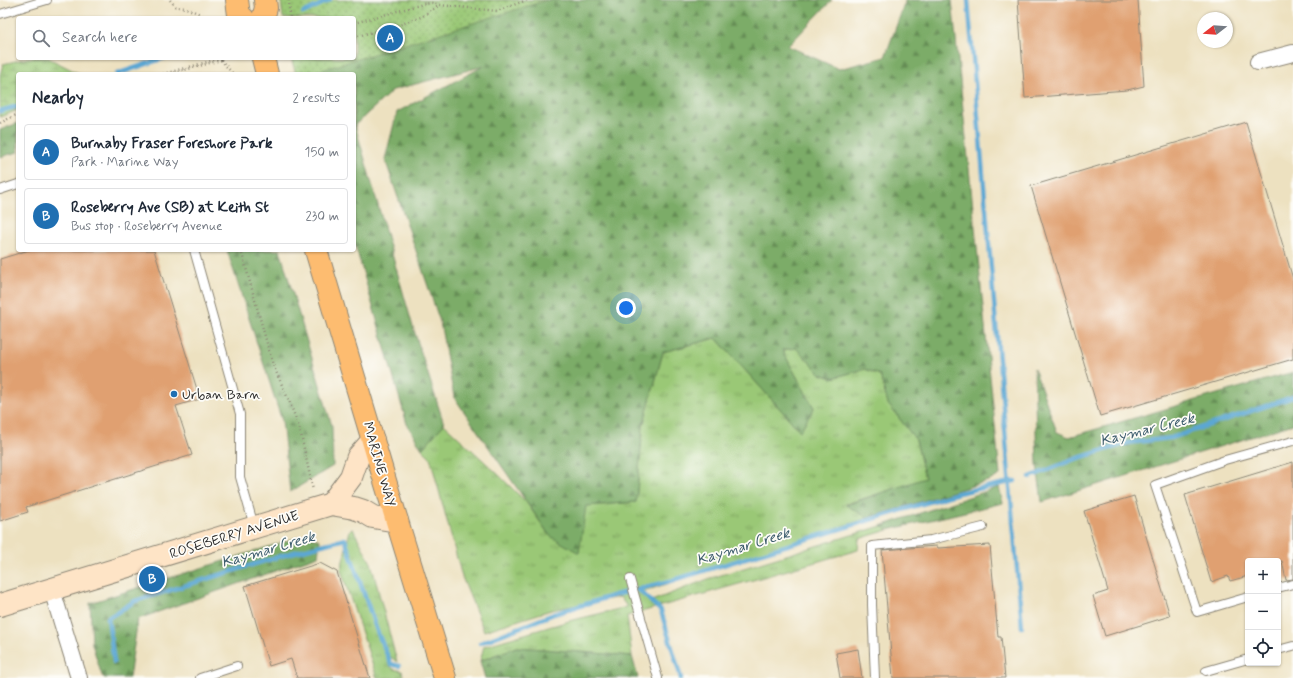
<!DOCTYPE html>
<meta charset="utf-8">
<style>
:root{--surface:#fff;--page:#f6f6f7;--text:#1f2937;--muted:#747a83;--line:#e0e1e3;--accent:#1f6fb2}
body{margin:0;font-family:Mynerve,sans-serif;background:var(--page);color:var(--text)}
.controls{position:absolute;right:12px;bottom:12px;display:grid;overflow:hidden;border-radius:4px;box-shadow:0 1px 3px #0004}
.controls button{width:36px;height:36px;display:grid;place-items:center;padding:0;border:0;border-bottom:1px solid var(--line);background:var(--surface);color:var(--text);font:20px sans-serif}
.compass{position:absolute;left:1197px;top:12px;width:36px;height:36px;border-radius:50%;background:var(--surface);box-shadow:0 1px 3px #0004;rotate:253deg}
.you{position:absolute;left:626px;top:308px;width:14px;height:14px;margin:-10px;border:3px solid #fff;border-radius:50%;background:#1a73e8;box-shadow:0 0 0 6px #1a73e833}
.badge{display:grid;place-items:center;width:26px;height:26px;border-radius:50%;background:var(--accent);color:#fff;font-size:13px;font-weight:700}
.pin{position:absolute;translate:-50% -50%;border:2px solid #fff;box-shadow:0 1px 4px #0006}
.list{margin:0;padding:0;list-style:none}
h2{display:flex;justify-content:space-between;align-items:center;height:52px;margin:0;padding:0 16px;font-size:17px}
h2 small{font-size:13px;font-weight:400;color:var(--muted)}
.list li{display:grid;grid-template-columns:26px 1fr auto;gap:12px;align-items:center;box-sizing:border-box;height:56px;margin:0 8px 8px;padding:0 8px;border:1px solid var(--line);border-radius:4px}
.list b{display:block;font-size:15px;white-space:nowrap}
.list p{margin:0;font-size:13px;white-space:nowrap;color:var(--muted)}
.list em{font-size:13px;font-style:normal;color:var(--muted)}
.icon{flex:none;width:22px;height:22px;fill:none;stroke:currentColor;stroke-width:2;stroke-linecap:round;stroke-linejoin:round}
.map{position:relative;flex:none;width:1293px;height:678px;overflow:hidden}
.search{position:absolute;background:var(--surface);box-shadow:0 1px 3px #0004;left:16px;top:16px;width:340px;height:44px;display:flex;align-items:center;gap:10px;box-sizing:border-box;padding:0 14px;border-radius:4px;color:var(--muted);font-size:15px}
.panel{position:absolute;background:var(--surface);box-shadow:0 1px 3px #0004;left:16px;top:72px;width:340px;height:180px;border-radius:4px}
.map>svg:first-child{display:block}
.grass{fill:url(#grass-tufts);stroke:#627a50}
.forest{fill:url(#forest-firs);stroke:#536c49}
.wetland{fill:url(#wetland-marsh);stroke:#627a50}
.park{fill:url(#park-dots);stroke:#627a50}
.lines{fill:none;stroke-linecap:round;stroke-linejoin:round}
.stream{stroke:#5ba7d3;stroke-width:4.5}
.building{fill:#e0a071}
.lane-casing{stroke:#8c8676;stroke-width:10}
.street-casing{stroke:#8c8676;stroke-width:18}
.secondary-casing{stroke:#8c8676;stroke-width:24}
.primary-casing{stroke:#8c8676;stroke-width:24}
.path{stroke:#8c8676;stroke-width:2.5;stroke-dasharray:1 3;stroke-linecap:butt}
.lane{stroke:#fff;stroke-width:8}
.street{stroke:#fff;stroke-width:16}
.secondary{stroke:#fee4c6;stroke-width:22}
.primary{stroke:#fdbc70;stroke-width:22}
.path-bridge{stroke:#8c8676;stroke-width:2.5;stroke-dasharray:1 3;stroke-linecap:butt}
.poi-dot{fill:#1f6fb2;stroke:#fdfcf7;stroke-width:1.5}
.labels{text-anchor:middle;stroke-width:3.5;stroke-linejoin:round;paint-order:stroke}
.poi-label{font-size:14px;fill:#2b2b2b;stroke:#fdfcf7;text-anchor:start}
.street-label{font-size:14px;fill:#2b2b2b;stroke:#fdfcf7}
.water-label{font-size:15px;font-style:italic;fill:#3e5d6e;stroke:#fdfcf7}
</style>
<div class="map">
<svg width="1293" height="678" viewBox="0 0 1293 678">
<defs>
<pattern id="grass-tufts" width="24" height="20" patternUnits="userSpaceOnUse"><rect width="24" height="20" fill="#9ac876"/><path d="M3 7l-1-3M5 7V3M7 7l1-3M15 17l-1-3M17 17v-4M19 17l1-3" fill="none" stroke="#7ea361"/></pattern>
<pattern id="forest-firs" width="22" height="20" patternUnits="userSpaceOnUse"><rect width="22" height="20" fill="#7bac67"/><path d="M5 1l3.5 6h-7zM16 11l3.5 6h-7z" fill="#658c55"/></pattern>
<pattern id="wetland-marsh" width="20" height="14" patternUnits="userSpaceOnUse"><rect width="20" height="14" fill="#9ac876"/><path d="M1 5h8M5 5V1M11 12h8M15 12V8" fill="none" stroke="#7ea361"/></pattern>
<pattern id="park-dots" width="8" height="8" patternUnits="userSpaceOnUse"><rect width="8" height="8" fill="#9ac876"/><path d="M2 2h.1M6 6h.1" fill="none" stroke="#7ea361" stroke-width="1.8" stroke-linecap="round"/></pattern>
</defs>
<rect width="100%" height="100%" fill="#fdfcf7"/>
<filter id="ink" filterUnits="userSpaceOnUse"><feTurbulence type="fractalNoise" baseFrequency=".025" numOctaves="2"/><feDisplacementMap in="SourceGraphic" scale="8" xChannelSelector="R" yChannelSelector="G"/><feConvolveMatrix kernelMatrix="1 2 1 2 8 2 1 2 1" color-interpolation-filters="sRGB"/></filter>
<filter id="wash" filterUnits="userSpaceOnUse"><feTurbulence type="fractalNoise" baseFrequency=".012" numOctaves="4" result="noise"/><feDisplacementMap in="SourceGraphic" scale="16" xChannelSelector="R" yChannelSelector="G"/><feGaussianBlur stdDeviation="0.9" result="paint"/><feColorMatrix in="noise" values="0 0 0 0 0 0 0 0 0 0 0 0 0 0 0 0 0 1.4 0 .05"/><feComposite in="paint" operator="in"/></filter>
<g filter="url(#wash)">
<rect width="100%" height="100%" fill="#ede1c0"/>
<!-- grass -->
<g class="grass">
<path d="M716,338L800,431L814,408L782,350L796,348L821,374L832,378L865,369L880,375L888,404L916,440L925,479L846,504L868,518L642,592L649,602L708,579L881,526L888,530L859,539L858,550L627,616L632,656L516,647L480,661L484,646L569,621L627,607L620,597L551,610L484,631L462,577L430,457L422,449L444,424L500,476L526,502L550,536L586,506L636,502L643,426L663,352Z"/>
<path d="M353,529L371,563L397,662L391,657L388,663L393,669L402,671L404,678H377L341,570L350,530Z"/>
</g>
<!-- forest -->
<g class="forest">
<path d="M452,0H832L788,46L839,69L885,57L905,2V0H952L1000,475L991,480L868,518L846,505L925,478L916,440L888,404L880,375L865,369L832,378L821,374L796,348L782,350L814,408L800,431L716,338L663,352L643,426L636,502L586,506L579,553L550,536L454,397L440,322L385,159L397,112L484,66L393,90L355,125L413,327L444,424L422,449L407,424L354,241V74H310L306,58H354Z"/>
<path d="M18,123V152L0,157V130Z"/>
<path d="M227,250H280L332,426L333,466L290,492L282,421Z"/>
<path d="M1034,368L1057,432L1069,437L1293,372V424L1042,502L1037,465Z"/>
<path d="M999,487L1003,503L888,530L881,526Z"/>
<path d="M306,535L320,540L318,556L138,619L129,678H105L102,676L92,644L90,603Z"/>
<path d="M516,647L632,656L638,678H485L480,661Z"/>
</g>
<!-- wetland -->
<path class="wetland" d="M28,58H48L80,74H18V110L0,117V75L3,64Z"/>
<!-- park -->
<path class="park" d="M281,0H547L309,74H296L291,58H354V18H283Z"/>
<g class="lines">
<!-- stream -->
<g class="stream">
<path d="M968,0L1022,627"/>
<path d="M303,13L330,0"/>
<path d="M117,74L164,58"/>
<path d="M0,111L18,106"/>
<path d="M1030,477L1075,459L1128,443L1171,438L1293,397"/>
<path d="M638,589L661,611L681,678"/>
<path d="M480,643L554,614L615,595L674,580L958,493L1015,481"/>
<path d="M114,662L108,618L135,601L291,553L345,539L377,631L391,664L399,666"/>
</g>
</g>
<g id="blocks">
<!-- building -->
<g class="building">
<path d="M1018,0H1138L1144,86L1127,90L1025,98Z"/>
<path d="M1246,122L1293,279V359L1100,416L1031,186Z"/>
<path d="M29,250H154L200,399L176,406L192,455L26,507L28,512L0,521V259Z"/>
<path d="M1293,462V579L1286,580L1282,561H1248V576L1230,581L1228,576L1211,582L1185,495Z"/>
<path d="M1134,496L1170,616L1105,636L1093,596L1108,591L1084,511Z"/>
<path d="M990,545L998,637H1001L1005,678H893L882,550L937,546L938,548Z"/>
<path d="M320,563L337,572L370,678H297L291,659L269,666L245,586Z"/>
<path d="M858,649L862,678H840L836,653Z"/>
</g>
</g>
</g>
<g filter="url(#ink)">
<use href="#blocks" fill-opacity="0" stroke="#8c8676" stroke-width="1"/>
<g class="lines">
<defs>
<g id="lane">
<path d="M0,14L47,0"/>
<path d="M0,190L18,184"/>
<path d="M194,250L240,414V477L254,526"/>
<path d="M630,579L658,678"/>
<path d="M1278,588L1293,584"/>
<path d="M1248,597L1197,612L1155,485L1225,460L1293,441"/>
<path d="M1278,650L1293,646"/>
<path d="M1206,671L1248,659"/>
<path d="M200,678L237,666"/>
<path d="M875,678L872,605V546L931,540L983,527"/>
</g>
<g id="street">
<path d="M1258,62L1293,53"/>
<path d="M52,590L79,678"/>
</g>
<g id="secondary">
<path d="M331,504L351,477L358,457L373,440"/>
<path d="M0,605L331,504L354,508L363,511L373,517L397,521"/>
</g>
<g id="primary">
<path d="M237,0L239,15L243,18"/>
<path d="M263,18L266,8L265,0"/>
<path d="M263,58L267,74"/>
<path d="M316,250L397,521L445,678"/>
</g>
</defs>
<!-- lane casing -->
<use href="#lane" class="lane-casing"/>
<!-- street casing -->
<use href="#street" class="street-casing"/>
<!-- secondary casing -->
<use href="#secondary" class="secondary-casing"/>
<!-- primary casing -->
<use href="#primary" class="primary-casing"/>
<!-- path -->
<g class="path">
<path d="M170,0L176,7L186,8L200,14"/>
<path d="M289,0L290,18"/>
<path d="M440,5L497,11L527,0"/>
<path d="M354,23L423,4L432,3L440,5L421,17L399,25L354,37"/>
<path d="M221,60L233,74"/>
<path d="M170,74L221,60L219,58"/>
<path d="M0,123L18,114"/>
<path d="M241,250L273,365L290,403L300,430L313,490"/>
</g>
<!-- lane -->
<use href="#lane" class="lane"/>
<!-- street -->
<use href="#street" class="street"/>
<!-- secondary -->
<use href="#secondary" class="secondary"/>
<!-- primary -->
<use href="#primary" class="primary"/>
<!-- path-bridge -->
<path class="path-bridge" d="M163,74L222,58"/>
</g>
</g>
<!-- markers -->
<circle class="poi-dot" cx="174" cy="394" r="4"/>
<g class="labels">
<!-- poi labels -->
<g class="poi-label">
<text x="182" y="399">Urban Barn</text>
</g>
<!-- street labels -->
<g class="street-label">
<text transform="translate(380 464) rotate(74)" y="5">MARINE WAY</text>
<text transform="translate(234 534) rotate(-17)" y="5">ROSEBERRY AVENUE</text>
</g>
<!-- water labels -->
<g class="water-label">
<text transform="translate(1147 429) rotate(-14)" y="5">Kaymar Creek</text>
<text transform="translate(743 546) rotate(-17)" y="5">Kaymar Creek</text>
<text transform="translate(268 549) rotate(-16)" y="5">Kaymar Creek</text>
</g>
</g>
</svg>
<div class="controls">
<button>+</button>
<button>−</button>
<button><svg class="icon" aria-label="locate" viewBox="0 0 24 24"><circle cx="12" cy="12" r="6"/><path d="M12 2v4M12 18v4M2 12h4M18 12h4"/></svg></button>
</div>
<svg class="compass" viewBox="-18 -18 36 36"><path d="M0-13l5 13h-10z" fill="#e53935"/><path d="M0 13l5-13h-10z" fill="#747a83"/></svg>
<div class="you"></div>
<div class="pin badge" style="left:390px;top:38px">A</div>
<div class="pin badge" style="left:152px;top:579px">B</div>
<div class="search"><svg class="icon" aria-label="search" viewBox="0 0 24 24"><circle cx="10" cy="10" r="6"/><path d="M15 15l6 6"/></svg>Search here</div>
<section class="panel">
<h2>Nearby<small>2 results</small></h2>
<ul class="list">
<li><span class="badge">A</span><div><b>Burnaby Fraser Foreshore Park</b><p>Park · Marine Way</p></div><em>150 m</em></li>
<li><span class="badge">B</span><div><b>Roseberry Ave (SB) at Keith St</b><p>Bus stop · Roseberry Avenue</p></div><em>230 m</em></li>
</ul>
</section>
</div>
